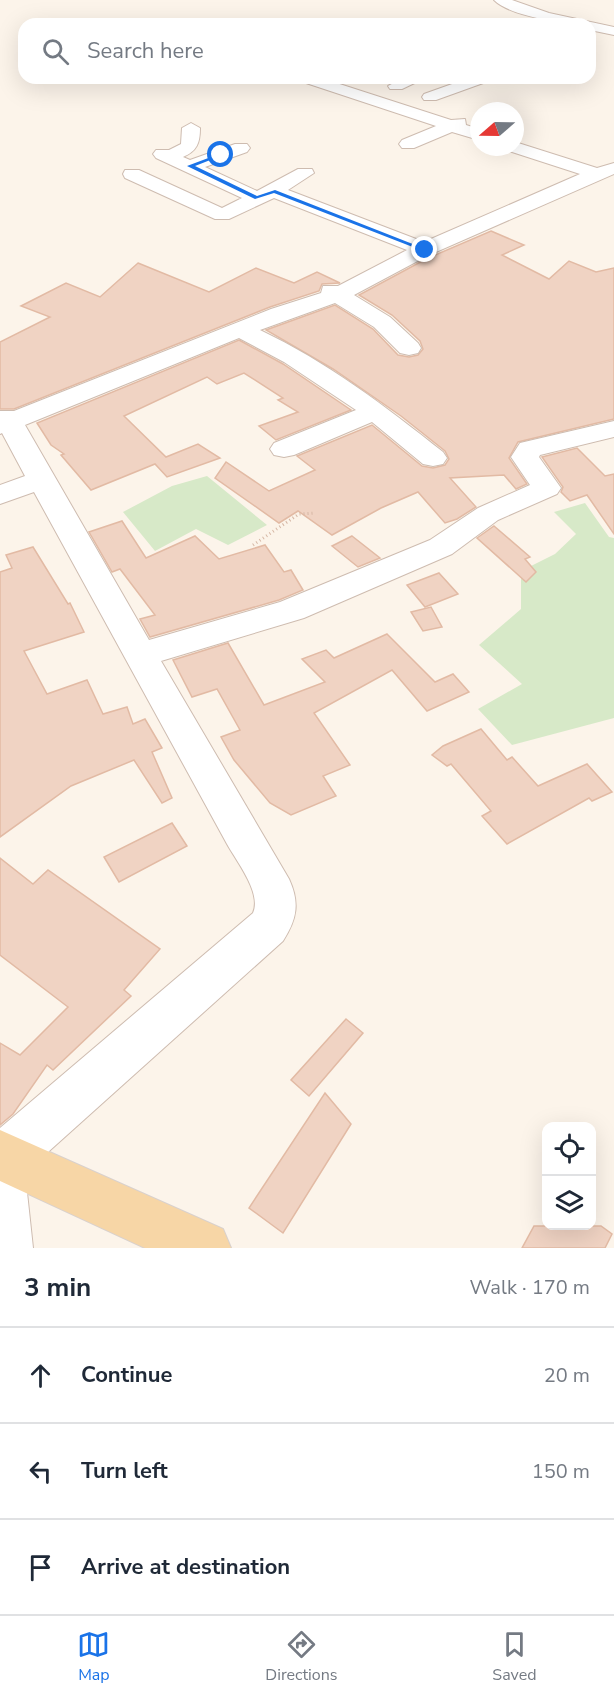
<!DOCTYPE html>
<meta charset="utf-8">
<style>
:root{--surface:#fff;--page:#f6f6f7;--text:#1f2937;--muted:#747a83;--line:#e0e1e3;--accent:#1a73e8}
body{margin:0;font-family:"Nunito Sans",sans-serif;background:var(--page);color:var(--text)}
.controls{position:absolute;right:18px;bottom:18px;display:grid;overflow:hidden;border-radius:12px;box-shadow:0 6px 24px #0002}
.controls button{width:54px;height:54px;display:grid;place-items:center;padding:0;border:0;border-bottom:2px solid var(--line);background:var(--surface);color:var(--text);font:30px sans-serif}
.compass{position:absolute;left:470px;top:102px;width:54px;height:54px;border-radius:50%;background:var(--surface);box-shadow:0 6px 24px #0002;rotate:250deg}
.stop{position:absolute;width:18px;height:18px;margin:-14px;border:4px solid #1a73e8;border-radius:50%;background:#fff}
.stop.end{background:#1a73e8;border-color:#fff;box-shadow:0 2px 6px #0008}
.list{margin:0;padding:0;list-style:none}
h2{display:flex;justify-content:space-between;align-items:center;height:78px;margin:0;padding:0 24px;font-size:26px}
h2 small{font-size:20px;font-weight:400;color:var(--muted)}
.list li{display:grid;grid-template-columns:39px 1fr auto;gap:18px;align-items:center;box-sizing:border-box;height:96px;padding:0 24px;border-top:2px solid var(--line)}
.list b{display:block;font-size:22px;white-space:nowrap}
.list em{font-size:20px;font-style:normal;color:var(--muted)}
.icon{flex:none;width:33px;height:33px;fill:none;stroke:currentColor;stroke-width:2;stroke-linecap:round;stroke-linejoin:round}
.map{position:relative;flex:none;width:614px;height:1248px;overflow:hidden}
.search{position:absolute;background:var(--surface);box-shadow:0 6px 24px #0002;left:18px;right:18px;top:18px;height:66px;display:flex;align-items:center;gap:15px;box-sizing:border-box;padding:0 21px;border-radius:18px;color:var(--muted);font-size:22px}
.sheet{height:366px;background:var(--surface)}
nav{display:flex;justify-content:space-around;align-items:center;box-sizing:border-box;height:84px;border-top:2px solid var(--line);background:var(--surface);font-size:16px;color:var(--muted)}
nav a{display:grid;justify-items:center;gap:3px}
nav .on{color:var(--accent)}
.map>svg:first-child{display:block}
.green{fill:#d7e9c8}
.building{fill:#f0d3c3;stroke:#e2baa4;stroke-width:1.5}
.lines{fill:none;stroke-linecap:round;stroke-linejoin:round}
.minor-casing{stroke:#cebcb0;stroke-width:2}
.major-casing{stroke:#d9d1cd;stroke-width:2}
.path{stroke:#d6b7a5;stroke-width:3;stroke-dasharray:1 3;stroke-linecap:butt}
.minor{fill:#fff;fill-rule:evenodd}
.major{fill:#f7d6a6;fill-rule:evenodd}
.route{fill:#1a73e8}
</style>
<div class="map">
<svg width="614" height="1248" viewBox="0 0 614 1248">
<rect width="100%" height="100%" fill="#fcf4ea"/>
<!-- green -->
<g class="green">
<path d="M207,476L267,525L228,545L196,529L155,551L123,512L172,486Z"/>
<path d="M585,503L609,537L614,538V718L512,745L478,709L522,684L479,645L521,609V571L555,554L576,534L554,512Z"/>
</g>
<!-- building -->
<g class="building">
<path d="M491,231L524,245L502,255L549,279L569,261L596,272L614,268V419L518,442L509,458L527,484L516,489L504,475L450,478L476,507L457,519L445,523L418,492L381,508L332,535L298,511L279,523L215,478L226,462L269,491L315,470L297,456L372,425L422,466L433,468L445,465L449,459L445,451L401,416L333,369L266,330L335,305L373,329L398,355L409,357L418,355L423,349L420,341L392,315L359,295L426,259Z"/>
<path d="M138,263L209,292L256,268L294,283L317,272L340,283L322,284L319,291L270,307L14,409H0V342L50,317L21,306L66,283L100,297Z"/>
<path d="M239,340L283,364L351,410L276,440L259,426L298,412L278,400L283,398L244,373L217,384L207,377L124,416L166,457L198,444L220,458L167,477L155,464L91,490L61,455L64,454L51,445L37,423Z"/>
<path d="M577,448L605,476L614,474V534L587,495L570,501L561,492L563,487L542,457Z"/>
<path d="M122,521L146,558L195,536L219,559L265,545L284,572L291,570L303,590L279,600L150,637L140,619L155,615L120,569L112,572L89,532Z"/>
<path d="M494,526L530,557L525,559L536,572L526,582L477,538Z"/>
<path d="M352,536L380,558L358,567L332,546Z"/>
<path d="M33,547L68,604L70,603L84,632L24,651L47,694L87,680L103,714L127,707L133,724L145,719L162,748L152,752L172,798L162,803L134,760L71,786L0,837V572L12,568L6,555Z"/>
<path d="M439,573L458,594L425,607L407,585Z"/>
<path d="M431,607L442,627L423,631L411,612Z"/>
<path d="M387,634L435,682L453,674L469,692L427,711L392,670L314,713L350,765L323,776L336,796L291,815L270,803L234,760L221,737L240,730L217,689L192,697L173,660L228,643L264,705L325,682L302,659L326,650L334,658Z"/>
<path d="M481,729L507,760L512,757L538,786L587,764L612,792L592,801L589,798L507,844L482,816L491,811L451,764L447,766L432,755L443,746Z"/>
<path d="M172,823L187,846L119,882L104,857Z"/>
<path d="M0,858L33,884L48,870L160,949L124,990L131,996L53,1070L47,1065L13,1114L0,1125V1043L20,1055L68,1007L0,955Z"/>
<path d="M346,1019L363,1033L309,1096L291,1080Z"/>
<path d="M325,1093L351,1124L283,1233L249,1208Z"/>
<path d="M534,1226H601L612,1234L605,1248H522Z"/>
</g>
<g class="lines">
<defs>
<g id="minor">
<path d="M494,0H512L549,13L614,27V35L590,30V24C566,24 511,17 494,0Z"/>
<path d="M297,78H321L451,120L465,119L466,125L479,129V140L452,132L414,148H402L399,144L402,140L436,126L300,81Z"/>
<path d="M403,78H425L402,89H390L388,86Z"/>
<path d="M469,78L489,79L486,82L436,100H424L422,97L424,94Z"/>
<path d="M191,123L200,128C200,143 197,151 183,157L190,160L235,144H247L250,148L247,152L205,167L257,191L298,169H312L314,173L288,190L424,242L580,174L509,151L506,147H515V142L597,168L614,163V174L427,256L354,295L390,317L418,343L421,348L418,353L409,355L400,353L374,327L335,303L260,330C327,362 385,406 443,452L447,458L443,464L433,466L423,464L372,422L294,455L284,457L274,455L270,449L274,443L356,410L284,362L239,338L25,425L149,640L280,602L430,540L478,508L530,485L511,457L520,443L614,421V437L540,455L539,457L561,488L557,494L498,520L452,554L304,618L161,661L289,879C300,903 297,919 283,941L28,1170L26,1183L33,1248H0V1128L253,913C262,893 237,862 227,844L34,492L0,504V485L25,476L2,433L0,434V411H14L271,309L321,293L323,286H338L407,250L274,198L229,219H215L125,178L123,174L125,170H139L222,208L242,198L156,158L153,154L156,150H169L181,144L182,128Z"/>
</g>
<path id="major" d="M0,1130L223,1229L231,1248H145L0,1181Z"/>
</defs>
<!-- minor casing -->
<use href="#minor" class="minor-casing"/>
<!-- major casing -->
<use href="#major" class="major-casing"/>
<!-- path -->
<path class="path" d="M253,545L299,514L315,513"/>
<!-- minor -->
<use href="#minor" class="minor"/>
<!-- major -->
<use href="#major" class="major"/>
</g>
<!-- route -->
<path class="route" d="M219,154L223,155L195,166L257,196L275,190L428,250L423,251L274,193L255,199L187,166Z"/>
</svg>
<div class="controls">
<button><svg class="icon" aria-label="locate" viewBox="0 0 24 24"><circle cx="12" cy="12" r="6"/><path d="M12 2v4M12 18v4M2 12h4M18 12h4"/></svg></button>
<button><svg class="icon" aria-label="layers" viewBox="0 0 24 24"><path d="M12 4l9 5-9 5-9-5zM3 14l9 5 9-5"/></svg></button>
</div>
<svg class="compass" viewBox="-18 -18 36 36"><path d="M0-13l5 13h-10z" fill="#e53935"/><path d="M0 13l5-13h-10z" fill="#747a83"/></svg>
<div class="stop" style="left:221px;top:155px"></div>
<div class="stop end" style="left:425px;top:250px"></div>
<div class="search"><svg class="icon" aria-label="search" viewBox="0 0 24 24"><circle cx="10" cy="10" r="6"/><path d="M15 15l6 6"/></svg>Search here</div>
</div>
<section class="sheet">
<h2>3 min<small>Walk · 170 m</small></h2>
<ul class="list">
<li><svg class="icon" aria-label="ahead" viewBox="0 0 24 24"><path d="M12 20V5M6 11l6-6 6 6"/></svg><div><b>Continue</b></div><em>20 m</em></li>
<li><svg class="icon" aria-label="left" viewBox="0 0 24 24"><path d="M17 20v-9H6M10 6l-5 5 5 5"/></svg><div><b>Turn left</b></div><em>150 m</em></li>
<li><svg class="icon" aria-label="arrive" viewBox="0 0 24 24"><path d="M6 21V4h12l-3 4 3 4H6"/></svg><div><b>Arrive at destination</b></div></li>
</ul>
</section>
<nav>
<a class="on"><svg class="icon" aria-label="map" viewBox="0 0 24 24"><path d="M3 6l6-2 6 2 6-2v14l-6 2-6-2-6 2zM9 4v14M15 6v14"/></svg>Map</a>
<a><svg class="icon" aria-label="directions" viewBox="0 0 24 24"><path d="M12 3l9 9-9 9-9-9zM9 14v-3h6M13 9l2 2-2 2"/></svg>Directions</a>
<a><svg class="icon" aria-label="saved" viewBox="0 0 24 24"><path d="M7 4h10v16l-5-4-5 4z"/></svg>Saved</a>
</nav>
